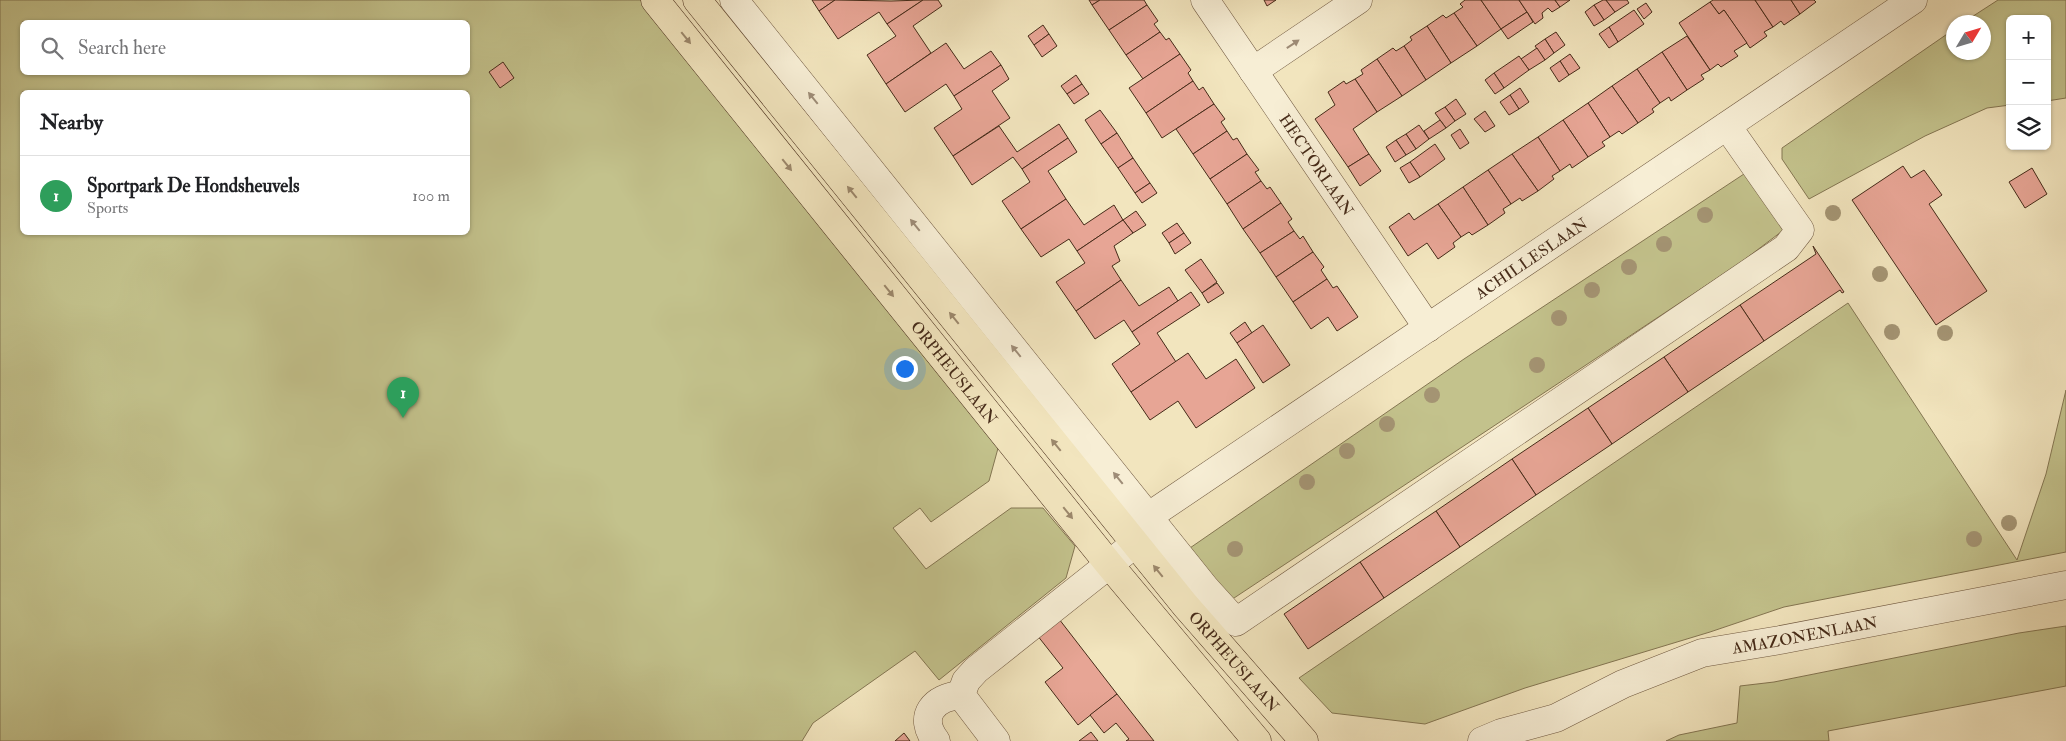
<!DOCTYPE html>
<meta charset="utf-8">
<style>
:root{--surface:#fff;--page:#f2f2f2;--text:#202124;--muted:#757577;--line:#e0e0e0;--accent:#d93025}
body{margin:0;font-family:"IM FELL Double Pica",serif;background:var(--page);color:var(--text)}
.controls{position:absolute;right:15px;top:15px;display:grid;overflow:hidden;border-radius:8px;box-shadow:0 1px 4px #0004}
.controls button{width:45px;height:45px;display:grid;place-items:center;padding:0;border:0;border-bottom:1px solid var(--line);background:var(--surface);color:var(--text);font:25px sans-serif}
.compass{position:absolute;left:1946px;top:15px;width:45px;height:45px;border-radius:50%;background:var(--surface);box-shadow:0 1px 4px #0004;rotate:52deg}
.you{position:absolute;left:904px;top:368px;width:18px;height:18px;margin:-12px;border:4px solid #fff;border-radius:50%;background:#1a73e8;box-shadow:0 0 0 8px #1a73e833}
.badge{display:grid;place-items:center;width:32px;height:32px;border-radius:50%;background:var(--accent);color:#fff;font-size:16px;font-weight:700}
.pin{position:absolute;translate:-50% -41px;filter:drop-shadow(0 1px 2px #0008)}
.pin::after{content:'';position:absolute;top:26px;width:18px;height:15px;background:inherit;clip-path:polygon(0 0,100% 0,50% 100%)}
.list{margin:0;padding:0;list-style:none}
h2{display:flex;justify-content:space-between;align-items:center;height:65px;margin:0;padding:0 20px;font-size:21px}
h2 small{font-size:16px;font-weight:400;color:var(--muted)}
.list li{display:grid;grid-template-columns:32px 1fr auto;gap:15px;align-items:center;box-sizing:border-box;height:80px;padding:0 20px;border-top:1px solid var(--line)}
.list b{display:block;font-size:19px;white-space:nowrap}
.list p{margin:0;font-size:16px;white-space:nowrap;color:var(--muted)}
.list em{font-size:16px;font-style:normal;color:var(--muted)}
.icon{flex:none;width:28px;height:28px;fill:none;stroke:currentColor;stroke-width:2;stroke-linecap:round;stroke-linejoin:round}
.map{position:relative;flex:none;width:2066px;height:741px;overflow:hidden}
.search{position:absolute;background:var(--surface);box-shadow:0 1px 4px #0004;left:20px;top:20px;width:450px;height:55px;display:flex;align-items:center;gap:12px;box-sizing:border-box;padding:0 18px;border-radius:8px;color:var(--muted);font-size:19px}
.panel{position:absolute;background:var(--surface);box-shadow:0 1px 4px #0004;left:20px;top:90px;width:450px;height:145px;border-radius:8px}
.map>svg:first-child{display:block}
.green{fill:#c3c28c;stroke:#847652;fill-rule:evenodd}
.building{fill:#e7a595;stroke:#462b19}
.lines{fill:none;stroke-linecap:round;stroke-linejoin:round}
.minor-casing{stroke:#715a42;stroke-width:29}
.major-casing{stroke:#462b19;stroke-width:29}
.minor{stroke:#f7eed5;stroke-width:28}
.major{stroke:#f2e5be;stroke-width:28}
.tree{fill:#a49473}
.oneway{fill:#9c886c}
.oneway2{fill:#9e8c77}
.labels{text-anchor:middle;stroke-width:5;stroke-linejoin:round;paint-order:stroke}
.street-label{font-size:16px;fill:#462b19;stroke:#f7eed5}
</style>
<div class="map">
<svg width="2066" height="741" viewBox="0 0 2066 741">
<rect width="100%" height="100%" fill="#f2e5be"/>
<filter id="stains"><feTurbulence type="fractalNoise" baseFrequency=".004" numOctaves="4"/><feColorMatrix values="0 0 0 0 .2 0 0 0 0 .09 0 0 0 0 .02 0 0 0 .5 -.17"/></filter>
<radialGradient id="worn" r=".72"><stop offset=".6" stop-color="#630" stop-opacity="0"/><stop offset="1" stop-color="#630" stop-opacity=".3"/></radialGradient>
<!-- green -->
<g class="green">
<path d="M0,0H645L1000,441L989,481L931,522L920,508L893,528L926,569L1011,508H1043L1075,546L1066,578L939,680L915,651L813,723L802,741H0ZM22,22H468V72H22ZM22,92H468V232H22Z"/>
<path d="M1998,0H2066V98L2047,101V19H2010V105L1987,108L1925,136L1809,199L1782,159V148L1953,30L1954,52H1984V22H1964Z"/>
<path d="M1747,172L1785,229L1740,263L1228,602L1187,550L1464,359Z"/>
<path d="M1848,303L2017,560L2046,474L2066,390V552L1784,607L1710,632L1525,688L1425,724L1332,713L1299,678Z"/>
<path d="M2066,626V686L1828,731L1829,741H1666L1679,735L1737,723L1740,686L1774,682L2019,633Z"/>
</g>
<!-- building -->
<g class="building">
<path d="M812,0H835L819,11Z"/>
<path d="M835,0L891,1L923,0L887,24L879,12L838,39L819,11Z"/>
<path d="M923,0H938L942,6L913,26L931,53L886,84L867,55L896,36L887,24Z"/>
<path d="M1089,0H1100L1092,5Z"/>
<path d="M1100,0H1144L1147,5L1109,30L1092,5Z"/>
<path d="M1264,0H1276L1267,6Z"/>
<path d="M1465,0H1481L1501,29L1477,46L1454,13L1463,7L1460,4Z"/>
<path d="M1481,0H1519L1527,12L1501,29Z"/>
<path d="M1519,0H1555L1560,7L1552,12L1548,8L1542,13L1543,18L1535,24Z"/>
<path d="M1555,0H1570L1560,7Z"/>
<path d="M1603,0H1606L1615,12L1604,20L1594,5Z"/>
<path d="M1606,0H1627L1629,3L1615,12Z"/>
<path d="M1713,0H1755L1773,27L1764,32L1767,36L1750,48L1724,10L1719,14L1710,2Z"/>
<path d="M1755,0H1791L1800,14L1784,25L1781,21L1773,27Z"/>
<path d="M1791,0H1814L1816,2L1800,14Z"/>
<path d="M1710,2L1719,14L1724,10L1747,43L1734,51L1738,56L1721,67L1718,64L1710,70L1679,23Z"/>
<path d="M1646,3L1652,12L1644,19L1637,9Z"/>
<path d="M1147,5L1158,21L1154,24L1160,32L1126,55L1109,30Z"/>
<path d="M1594,5L1604,20L1594,26L1585,12Z"/>
<path d="M1634,10L1644,24L1618,42L1609,27Z"/>
<path d="M1527,12L1533,22L1508,39L1501,29Z"/>
<path d="M1454,13L1477,46L1451,63L1427,26L1443,15L1446,18Z"/>
<path d="M1043,25L1049,34L1034,45L1028,36Z"/>
<path d="M1427,26L1451,63L1426,80L1404,46L1412,40L1410,37Z"/>
<path d="M1609,27L1618,42L1609,48L1599,34Z"/>
<path d="M1160,32L1166,40L1169,38L1180,54L1143,79L1126,55Z"/>
<path d="M1556,32L1565,45L1554,53L1545,39Z"/>
<path d="M1049,34L1057,46L1042,57L1034,45Z"/>
<path d="M1687,36L1710,70L1701,75L1704,79L1687,90L1662,52Z"/>
<path d="M1545,39L1554,53L1545,60L1535,46Z"/>
<path d="M946,43L964,69L991,51L1001,65L954,96L946,84L905,112L886,84Z"/>
<path d="M1404,46L1426,80L1402,96L1377,59L1393,48L1396,51Z"/>
<path d="M1537,48L1545,60L1529,70L1521,59Z"/>
<path d="M1662,52L1687,90L1671,101L1669,97L1660,103L1637,69Z"/>
<path d="M1180,54L1191,70L1188,73L1193,81L1146,113L1129,88Z"/>
<path d="M1570,54L1580,68L1569,75L1560,61Z"/>
<path d="M1519,56L1529,70L1504,88L1494,73Z"/>
<path d="M1377,59L1402,96L1377,112L1355,79L1363,74L1361,70Z"/>
<path d="M1560,61L1569,75L1559,82L1550,68Z"/>
<path d="M503,62L514,78L500,88L489,72Z"/>
<path d="M1001,65L1009,79L992,91L1010,118L953,156L934,128L962,109L954,96Z"/>
<path d="M1637,69L1660,103L1652,109L1654,112L1638,123L1612,86Z"/>
<path d="M1494,73L1504,88L1495,94L1485,80Z"/>
<path d="M1076,75L1082,84L1067,94L1061,86Z"/>
<path d="M1355,79L1377,112L1353,129L1369,154L1348,167L1315,119L1335,105L1328,92L1344,81L1346,84Z"/>
<path d="M1193,81L1199,90L1203,87L1214,104L1162,138L1146,113Z"/>
<path d="M1082,84L1089,94L1074,104L1067,94Z"/>
<path d="M1612,86L1638,123L1622,134L1619,131L1610,137L1588,103Z"/>
<path d="M1520,88L1529,102L1519,109L1510,95Z"/>
<path d="M1510,95L1519,109L1509,115L1500,102Z"/>
<path d="M1456,99L1466,114L1455,121L1445,107Z"/>
<path d="M1588,103L1610,137L1602,142L1605,146L1588,157L1563,120Z"/>
<path d="M1214,104L1225,119L1221,122L1227,131L1193,154L1176,129Z"/>
<path d="M1445,107L1455,121L1446,128L1435,113Z"/>
<path d="M1100,110L1117,133L1101,144L1085,120Z"/>
<path d="M1485,111L1495,126L1485,132L1474,119Z"/>
<path d="M1440,120L1446,128L1429,139L1424,131Z"/>
<path d="M1563,120L1588,157L1572,168L1570,164L1560,171L1538,137Z"/>
<path d="M1059,124L1068,138L1022,169L1013,157L972,185L953,156L999,126L1017,152Z"/>
<path d="M1419,125L1429,139L1416,149L1406,134Z"/>
<path d="M1460,129L1469,143L1460,149L1451,135Z"/>
<path d="M1227,131L1233,140L1237,138L1247,154L1210,179L1193,154Z"/>
<path d="M1117,133L1133,158L1118,168L1101,144Z"/>
<path d="M1406,134L1416,149L1406,155L1396,140Z"/>
<path d="M1538,137L1560,171L1552,176L1554,179L1538,191L1512,154Z"/>
<path d="M1068,138L1077,152L1048,171L1066,199L1021,229L1002,201L1030,182L1022,169Z"/>
<path d="M1396,140L1406,155L1395,162L1386,147Z"/>
<path d="M1435,144L1445,159L1420,177L1410,162Z"/>
<path d="M1247,154L1259,170L1255,172L1261,181L1227,204L1210,179Z"/>
<path d="M1369,154L1381,171L1360,186L1348,167Z"/>
<path d="M1512,154L1538,191L1522,201L1520,198L1511,204L1488,170Z"/>
<path d="M1133,158L1150,183L1135,193L1118,168Z"/>
<path d="M1410,162L1420,177L1409,183L1400,168Z"/>
<path d="M1903,166L1911,178L1924,170L1942,195L1929,204L1987,291L1936,325L1852,200Z"/>
<path d="M2032,168L2047,194L2025,208L2009,182Z"/>
<path d="M1488,170L1511,204L1503,209L1505,213L1488,225L1463,187Z"/>
<path d="M1261,181L1267,189L1270,187L1281,203L1243,229L1227,204Z"/>
<path d="M1150,183L1157,193L1142,203L1135,193Z"/>
<path d="M1463,187L1488,225L1472,235L1469,232L1461,237L1438,204Z"/>
<path d="M1066,199L1084,225L1114,205L1123,220L1077,251L1069,239L1041,257L1021,229Z"/>
<path d="M1281,203L1292,219L1288,222L1294,231L1260,253L1243,229Z"/>
<path d="M1438,204L1461,237L1453,243L1455,247L1438,259L1427,243L1408,256L1389,227L1409,213L1414,220Z"/>
<path d="M1136,211L1146,225L1133,233L1123,220Z"/>
<path d="M1123,220L1133,233L1114,246L1120,261L1112,266L1121,280L1076,311L1056,282L1085,263L1077,251Z"/>
<path d="M1177,223L1184,233L1169,243L1162,233Z"/>
<path d="M1294,231L1300,239L1303,236L1313,252L1276,277L1260,253Z"/>
<path d="M1184,233L1191,243L1175,254L1169,243Z"/>
<path d="M1813,246L1844,292L1842,293L1840,290L1764,341L1740,305L1816,254Z"/>
<path d="M1313,252L1324,267L1321,270L1327,279L1293,302L1276,277Z"/>
<path d="M1201,259L1217,282L1202,293L1185,270Z"/>
<path d="M1327,279L1333,288L1337,286L1358,317L1337,331L1328,317L1311,329L1293,302Z"/>
<path d="M1121,280L1139,306L1169,287L1178,301L1132,332L1124,320L1095,339L1076,311Z"/>
<path d="M1217,283L1224,293L1208,303L1202,293Z"/>
<path d="M1191,292L1200,305L1157,333L1176,362L1131,392L1112,364L1140,344L1132,332Z"/>
<path d="M1740,305L1764,341L1688,392L1664,357Z"/>
<path d="M1245,322L1252,333L1237,343L1230,333Z"/>
<path d="M1263,325L1290,365L1263,383L1237,343Z"/>
<path d="M1188,353L1206,379L1236,359L1255,388L1196,428L1178,401L1150,420L1131,392Z"/>
<path d="M1664,357L1688,392L1612,444L1588,408Z"/>
<path d="M1588,408L1612,444L1536,495L1512,459Z"/>
<path d="M1512,459L1536,495L1460,547L1436,511Z"/>
<path d="M1436,511L1460,547L1384,598L1360,562Z"/>
<path d="M1360,562L1384,598L1308,649L1284,614Z"/>
<path d="M1059,619L1117,694L1078,725L1045,682L1063,668L1037,635Z"/>
<path d="M1117,694L1154,741H1126L1129,739L1116,723L1104,733L1090,715Z"/>
<path d="M1091,732L1098,741H1079Z"/>
<path d="M904,733L910,741H895Z"/>
</g>
<g class="lines">
<defs>
<g id="minor">
<path d="M734,0L1206,589L1236,622L1786,248L1800,230L1727,126"/>
<path id="s1" d="M1205,0L1428,328"/>
<path d="M1253,71L1358,0"/>
<path id="s2" d="M1149,516L1913,0"/>
<path d="M936,741C917,716 934,697 961,695"/>
<path d="M996,741L961,695L966,681L976,670L1136,543"/>
<path id="s3" d="M1482,741L1501,733L1556,718L1623,684L1702,653L1780,640L2066,585"/>
</g>
<g id="major">
<path id="s4" d="M655,0L1108,563L1257,741"/>
<path id="s5" d="M697,0L1185,605L1304,741"/>
</g>
</defs>
<!-- minor casing -->
<use href="#minor" class="minor-casing"/>
<!-- major casing -->
<use href="#major" class="major-casing"/>
<!-- minor -->
<use href="#minor" class="minor"/>
<!-- major -->
<use href="#major" class="major"/>
</g>
<!-- trees -->
<g class="tree">
<circle cx="1833" cy="213" r="8"/>
<circle cx="1705" cy="215" r="8"/>
<circle cx="1664" cy="244" r="8"/>
<circle cx="1629" cy="267" r="8"/>
<circle cx="1880" cy="274" r="8"/>
<circle cx="1592" cy="290" r="8"/>
<circle cx="1559" cy="318" r="8"/>
<circle cx="1892" cy="332" r="8"/>
<circle cx="1945" cy="333" r="8"/>
<circle cx="1537" cy="365" r="8"/>
<circle cx="1432" cy="395" r="8"/>
<circle cx="1387" cy="424" r="8"/>
<circle cx="1347" cy="451" r="8"/>
<circle cx="1307" cy="482" r="8"/>
<circle cx="2009" cy="523" r="8"/>
<circle cx="1974" cy="539" r="8"/>
<circle cx="1235" cy="549" r="8"/>
</g>
<!-- one-way arrows -->
<defs><path id="oneway-solid" d="M-6-.8H1V-3.2L6.5 0L1 3.2V.8H-6Z" transform="scale(1.25)"/></defs>
<g class="oneway">
<use href="#oneway-solid" transform="translate(686 38) rotate(51)"/>
<use href="#oneway-solid" transform="translate(787 165) rotate(51)"/>
<use href="#oneway-solid" transform="translate(852 192) rotate(-129)"/>
<use href="#oneway-solid" transform="translate(889 291) rotate(51)"/>
<use href="#oneway-solid" transform="translate(954 318) rotate(-129)"/>
<use href="#oneway-solid" transform="translate(1056 445) rotate(-129)"/>
<use href="#oneway-solid" transform="translate(1068 513) rotate(51)"/>
<use href="#oneway-solid" transform="translate(1158 571) rotate(-129)"/>
</g>
<g class="oneway2">
<use href="#oneway-solid" transform="translate(1293 44) rotate(-34)"/>
<use href="#oneway-solid" transform="translate(813 98) rotate(-129)"/>
<use href="#oneway-solid" transform="translate(915 225) rotate(-129)"/>
<use href="#oneway-solid" transform="translate(1016 351) rotate(-129)"/>
<use href="#oneway-solid" transform="translate(1118 478) rotate(-129)"/>
</g>
<g class="labels">
<!-- street labels -->
<g class="street-label">
<text dy="6" stroke="none"><textPath href="#s1" startOffset="199">HECTORLAAN</textPath></text>
<text dy="6" stroke="none"><textPath href="#s2" startOffset="461">ACHILLESLAAN</textPath></text>
<text dy="6" stroke="none"><textPath href="#s4" startOffset="478">ORPHEUSLAAN</textPath></text>
<text dy="6" stroke="none"><textPath href="#s3" startOffset="342">AMAZONENLAAN</textPath></text>
<text dy="6" stroke="none"><textPath href="#s5" startOffset="852">ORPHEUSLAAN</textPath></text>
</g>
</g>
<rect width="100%" height="100%" filter="url(#stains)"/>
<rect width="100%" height="100%" fill="url(#worn)"/>
</svg>
<div class="controls">
<button>+</button>
<button>−</button>
<button><svg class="icon" aria-label="layers" viewBox="0 0 24 24"><path d="M12 4l9 5-9 5-9-5zM3 14l9 5 9-5"/></svg></button>
</div>
<svg class="compass" viewBox="-18 -18 36 36"><path d="M0-13l5 13h-10z" fill="#e53935"/><path d="M0 13l5-13h-10z" fill="#757577"/></svg>
<div class="you"></div>
<div class="pin badge" style="left:403px;top:418px;background:#2e9e5b">1</div>
<div class="search"><svg class="icon" aria-label="search" viewBox="0 0 24 24"><circle cx="10" cy="10" r="6"/><path d="M15 15l6 6"/></svg>Search here</div>
<section class="panel">
<h2>Nearby<small></small></h2>
<ul class="list">
<li><span class="badge" style="background:#2e9e5b">1</span><div><b>Sportpark De Hondsheuvels</b><p>Sports</p></div><em>100 m</em></li>
</ul>
</section>
</div>
